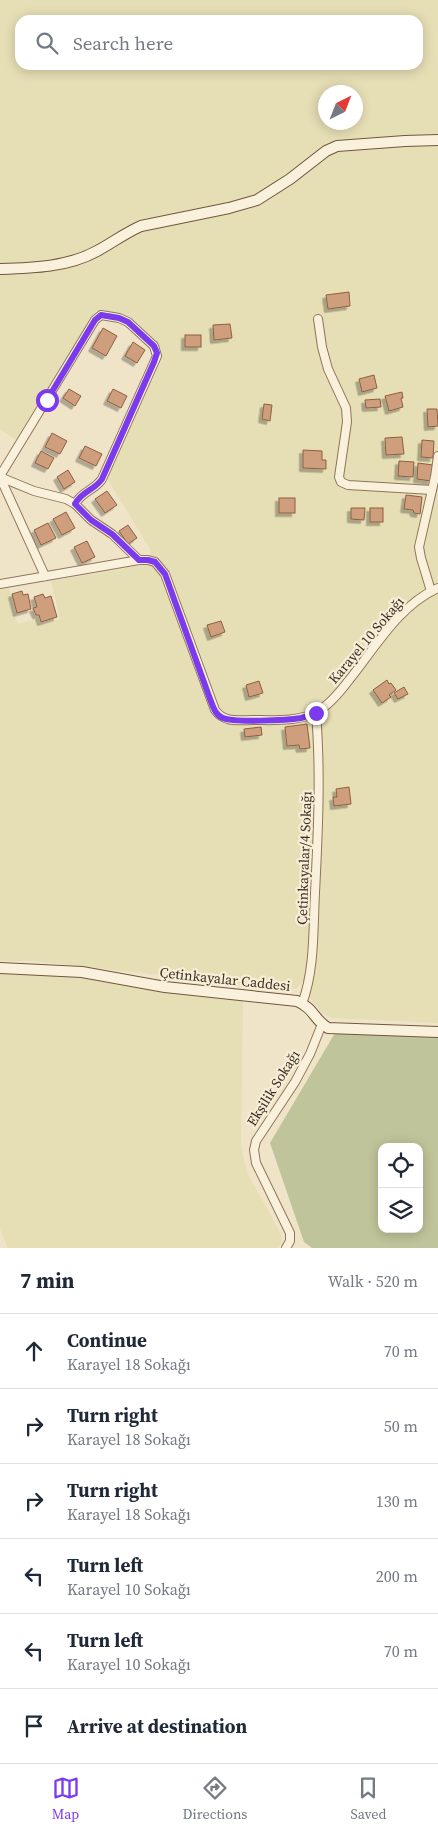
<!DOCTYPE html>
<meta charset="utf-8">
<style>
:root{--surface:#fff;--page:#f2f2f3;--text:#1f2937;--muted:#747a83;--line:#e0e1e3;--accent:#7c3aed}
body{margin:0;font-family:"Source Serif 4",serif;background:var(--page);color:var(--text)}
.controls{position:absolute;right:15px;bottom:15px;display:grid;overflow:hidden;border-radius:10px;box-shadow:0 2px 12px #0003}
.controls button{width:45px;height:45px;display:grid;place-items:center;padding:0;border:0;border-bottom:1px solid var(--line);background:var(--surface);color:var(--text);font:25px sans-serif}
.compass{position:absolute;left:318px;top:85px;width:45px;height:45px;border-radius:50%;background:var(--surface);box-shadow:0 2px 12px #0003;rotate:42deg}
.stop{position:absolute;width:15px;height:15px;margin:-11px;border:4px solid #7c3aed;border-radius:50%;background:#fff}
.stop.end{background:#7c3aed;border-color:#fff;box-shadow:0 1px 5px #0008}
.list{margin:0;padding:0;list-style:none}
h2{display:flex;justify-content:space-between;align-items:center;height:65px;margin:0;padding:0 20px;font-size:21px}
h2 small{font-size:16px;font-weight:400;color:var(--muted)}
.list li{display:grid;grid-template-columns:32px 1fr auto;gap:15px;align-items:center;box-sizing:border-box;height:75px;padding:0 20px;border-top:1px solid var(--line)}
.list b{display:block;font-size:19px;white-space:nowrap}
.list p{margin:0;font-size:16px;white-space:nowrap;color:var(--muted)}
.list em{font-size:16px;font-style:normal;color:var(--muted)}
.icon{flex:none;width:28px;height:28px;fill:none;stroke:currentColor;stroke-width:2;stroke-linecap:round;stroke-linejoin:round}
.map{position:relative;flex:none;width:438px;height:1248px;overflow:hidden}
.search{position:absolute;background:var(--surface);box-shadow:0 2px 12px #0003;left:15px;right:15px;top:15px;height:55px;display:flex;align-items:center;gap:12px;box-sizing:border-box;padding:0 18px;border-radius:15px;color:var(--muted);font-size:19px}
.sheet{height:515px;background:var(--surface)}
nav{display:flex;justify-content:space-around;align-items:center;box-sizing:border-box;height:70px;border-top:1px solid var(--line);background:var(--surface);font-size:14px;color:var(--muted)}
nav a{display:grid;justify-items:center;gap:2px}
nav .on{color:var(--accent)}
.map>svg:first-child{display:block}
.farmland{fill:#e6deb5;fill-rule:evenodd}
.cemetery{fill:#bfc49a;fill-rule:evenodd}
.building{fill:#cf9f7d;stroke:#8d5f41;filter:url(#shadow)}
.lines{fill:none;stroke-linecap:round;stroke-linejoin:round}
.street-casing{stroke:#8d765c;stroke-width:10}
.secondary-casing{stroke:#6f573f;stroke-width:12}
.street{stroke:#faf1dc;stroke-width:8}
.secondary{stroke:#faf1dc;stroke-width:10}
.route{stroke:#7c3aed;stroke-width:6}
.labels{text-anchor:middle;stroke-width:4.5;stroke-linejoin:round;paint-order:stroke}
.street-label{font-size:14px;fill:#3d2e20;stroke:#f7eed8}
</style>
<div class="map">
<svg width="438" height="1248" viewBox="0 0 438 1248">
<defs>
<filter id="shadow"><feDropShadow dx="-3.5" dy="3.5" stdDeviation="0" flood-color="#0004"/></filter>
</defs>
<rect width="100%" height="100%" fill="#f0e4c8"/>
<!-- farmland -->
<g class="farmland">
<path d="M0,0H438V1023L332,1018L323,1014L311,1000L303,981L296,989H285L35,961H0V590L9,588L17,624L37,619L38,624L60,619L51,581L150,564V549L107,478L160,358L161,350L158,343L138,324L114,312L96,311L18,441L0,429ZM20,20H418V65H20ZM326,92H356V122H326Z"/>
<path d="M0,973L68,976L243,1001L241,1146L247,1172L282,1236L281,1244L278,1248H8L0,1229Z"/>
</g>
<!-- cemetery -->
<path class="cemetery" d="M438,1031V1248H312L304,1242L270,1143L335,1033ZM382,1147H419V1229H382Z"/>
<!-- building -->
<g class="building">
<path d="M349,292L350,306L328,309L326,295Z"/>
<path d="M230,324L232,338L214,340L213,325Z"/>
<path d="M103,328L117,336L106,356L92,348Z"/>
<rect x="185" y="335" width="16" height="12"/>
<path d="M133,342L145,350L137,363L125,356Z"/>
<path d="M374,375L377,388L362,392L359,379Z"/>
<path d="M69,389L81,396L75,406L63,398Z"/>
<path d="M113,389L127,396L121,408L107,401Z"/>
<path d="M402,392L403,398H401L403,407L389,411L385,396Z"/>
<path d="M380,399L381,407L366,408L365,400Z"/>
<path d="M264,404L272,405L270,421L262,419Z"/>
<path d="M427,409H437L438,426L428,427Z"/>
<path d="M52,433L67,441L60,454L45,447Z"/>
<path d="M402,437L404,454L386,455L385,438Z"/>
<path d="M422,440L434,441L433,458L421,457Z"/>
<path d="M85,446L102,454L96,466L79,458Z"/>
<path d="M303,450L322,451V460H326V469L303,468Z"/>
<path d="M41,451L54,458L48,469L35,463Z"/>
<path d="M399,461L414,462L413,477L398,476Z"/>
<path d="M418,463L433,465L431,481L417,479Z"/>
<path d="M68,470L75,482L64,489L57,477Z"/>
<path d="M107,491L117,505L105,513L95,499Z"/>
<path d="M406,495L422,497L420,514L414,513L413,510L404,509Z"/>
<rect x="279" y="498" width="16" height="15"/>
<path d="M351,508H365L364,520L351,519Z"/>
<rect x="370" y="508" width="13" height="14"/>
<path d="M66,512L75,528L62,535L53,519Z"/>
<path d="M48,523L56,538L41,545L34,530Z"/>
<path d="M128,525L137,538L128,544L119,531Z"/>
<path d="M87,541L95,557L82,563L74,547Z"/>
<path d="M22,591L23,595L28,594L31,609L17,613L12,594Z"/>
<path d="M43,594L45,598L51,596L57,617L41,622L39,615H36L33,608L37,607L34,597Z"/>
<path d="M221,621L225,632L211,637L207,625Z"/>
<path d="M387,680L389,684L391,683L396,690L389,695L391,697L382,703L373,690Z"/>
<path d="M259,681L263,693L249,697L246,685Z"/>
<path d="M404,687L408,694L398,699L394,693Z"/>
<path d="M307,724L310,748L300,749L299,745L287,746L285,727Z"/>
<path d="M261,727L262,735L245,737L244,729Z"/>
<path d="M349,787L351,804L334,806L333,797H337L336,789Z"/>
</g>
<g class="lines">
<defs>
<g id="street">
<path d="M318,319L322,347L328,369L346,408L347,422L339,477L341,482L348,485L432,490"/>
<path d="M0,476L95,320L101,315L119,318L128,322L154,346L157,356L102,479C95,490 82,491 75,504"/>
<path d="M0,477L34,491L66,499L75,504L91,520L112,534L139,560"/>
<path d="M0,477L45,576"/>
<path d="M0,584L139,560H148L155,562L165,574L215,710C224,723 239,720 253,720C272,720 299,722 317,712C329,705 340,692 349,680C375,648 399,605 438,588"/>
<path d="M431,591L421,558L419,547L435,477L438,456"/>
<path d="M302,1004C315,969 313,930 315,893C318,833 321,773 316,713"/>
<path d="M286,1248L290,1241V1233L256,1163L254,1150L256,1141L295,1082L310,1054L322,1024"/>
</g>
<g id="secondary">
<path d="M0,269C33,268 68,267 97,251C112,243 125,233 141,226L229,208L257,200L290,179L326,151L337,146L405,141L438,140"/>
<path d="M0,968L82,972L165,987L297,1001C315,1009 314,1020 328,1028L438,1032"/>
</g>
</defs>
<!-- street casing -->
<use href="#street" class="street-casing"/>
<!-- secondary casing -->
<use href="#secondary" class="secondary-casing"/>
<!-- street -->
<use href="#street" class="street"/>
<!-- secondary -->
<use href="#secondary" class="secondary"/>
</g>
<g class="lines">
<!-- route -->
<path class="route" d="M47,400L95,320L101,315L119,318L128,322L154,346L157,353L154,362L102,479C95,490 82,491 75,504L91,520L112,534L139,560H148L155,562L165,574L210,699C213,706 215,715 223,718C234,723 288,720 301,718C306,717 311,714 316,713"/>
</g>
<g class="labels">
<!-- street labels -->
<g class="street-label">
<text transform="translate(366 640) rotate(-50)" y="5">Karayel 10 Sokağı</text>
<text transform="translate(304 858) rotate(-88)" y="5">Çetinkayalar/4 Sokağı</text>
<text transform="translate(225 979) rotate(6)" y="5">Çetinkayalar Caddesi</text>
<text transform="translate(273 1088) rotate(-58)" y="5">Ekşilik Sokağı</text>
</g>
</g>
</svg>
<div class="controls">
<button><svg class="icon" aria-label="locate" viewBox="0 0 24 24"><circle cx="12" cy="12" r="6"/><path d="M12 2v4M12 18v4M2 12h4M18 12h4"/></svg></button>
<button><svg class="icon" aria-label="layers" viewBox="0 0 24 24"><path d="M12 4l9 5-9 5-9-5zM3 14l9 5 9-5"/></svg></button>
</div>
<svg class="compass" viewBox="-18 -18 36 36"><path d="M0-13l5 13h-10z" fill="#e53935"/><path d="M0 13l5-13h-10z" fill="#747a83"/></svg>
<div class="stop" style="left:47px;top:400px"></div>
<div class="stop end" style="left:316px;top:713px"></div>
<div class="search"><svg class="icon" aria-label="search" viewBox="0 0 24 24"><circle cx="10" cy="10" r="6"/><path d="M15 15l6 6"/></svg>Search here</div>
</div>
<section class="sheet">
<h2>7 min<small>Walk · 520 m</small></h2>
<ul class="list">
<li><svg class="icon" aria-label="ahead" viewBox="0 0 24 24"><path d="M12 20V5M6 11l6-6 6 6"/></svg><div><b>Continue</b><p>Karayel 18 Sokağı</p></div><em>70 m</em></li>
<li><svg class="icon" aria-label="right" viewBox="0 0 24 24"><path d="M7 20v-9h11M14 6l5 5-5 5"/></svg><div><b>Turn right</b><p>Karayel 18 Sokağı</p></div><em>50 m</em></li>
<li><svg class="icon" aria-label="right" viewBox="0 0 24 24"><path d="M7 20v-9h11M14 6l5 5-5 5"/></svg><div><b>Turn right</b><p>Karayel 18 Sokağı</p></div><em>130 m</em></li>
<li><svg class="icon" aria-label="left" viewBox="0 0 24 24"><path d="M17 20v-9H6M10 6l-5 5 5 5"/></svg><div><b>Turn left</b><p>Karayel 10 Sokağı</p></div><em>200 m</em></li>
<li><svg class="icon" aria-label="left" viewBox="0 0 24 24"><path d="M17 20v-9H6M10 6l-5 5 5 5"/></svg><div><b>Turn left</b><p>Karayel 10 Sokağı</p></div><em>70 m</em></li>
<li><svg class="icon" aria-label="arrive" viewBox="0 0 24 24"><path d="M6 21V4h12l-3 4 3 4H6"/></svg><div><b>Arrive at destination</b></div></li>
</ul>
</section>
<nav>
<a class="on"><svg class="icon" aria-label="map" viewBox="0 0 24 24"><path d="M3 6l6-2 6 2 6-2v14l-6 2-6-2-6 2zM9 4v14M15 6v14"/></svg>Map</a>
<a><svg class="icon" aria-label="directions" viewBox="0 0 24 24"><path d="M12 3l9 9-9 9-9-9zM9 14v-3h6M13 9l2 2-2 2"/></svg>Directions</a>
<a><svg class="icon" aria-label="saved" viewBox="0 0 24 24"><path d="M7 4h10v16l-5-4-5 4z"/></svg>Saved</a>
</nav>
